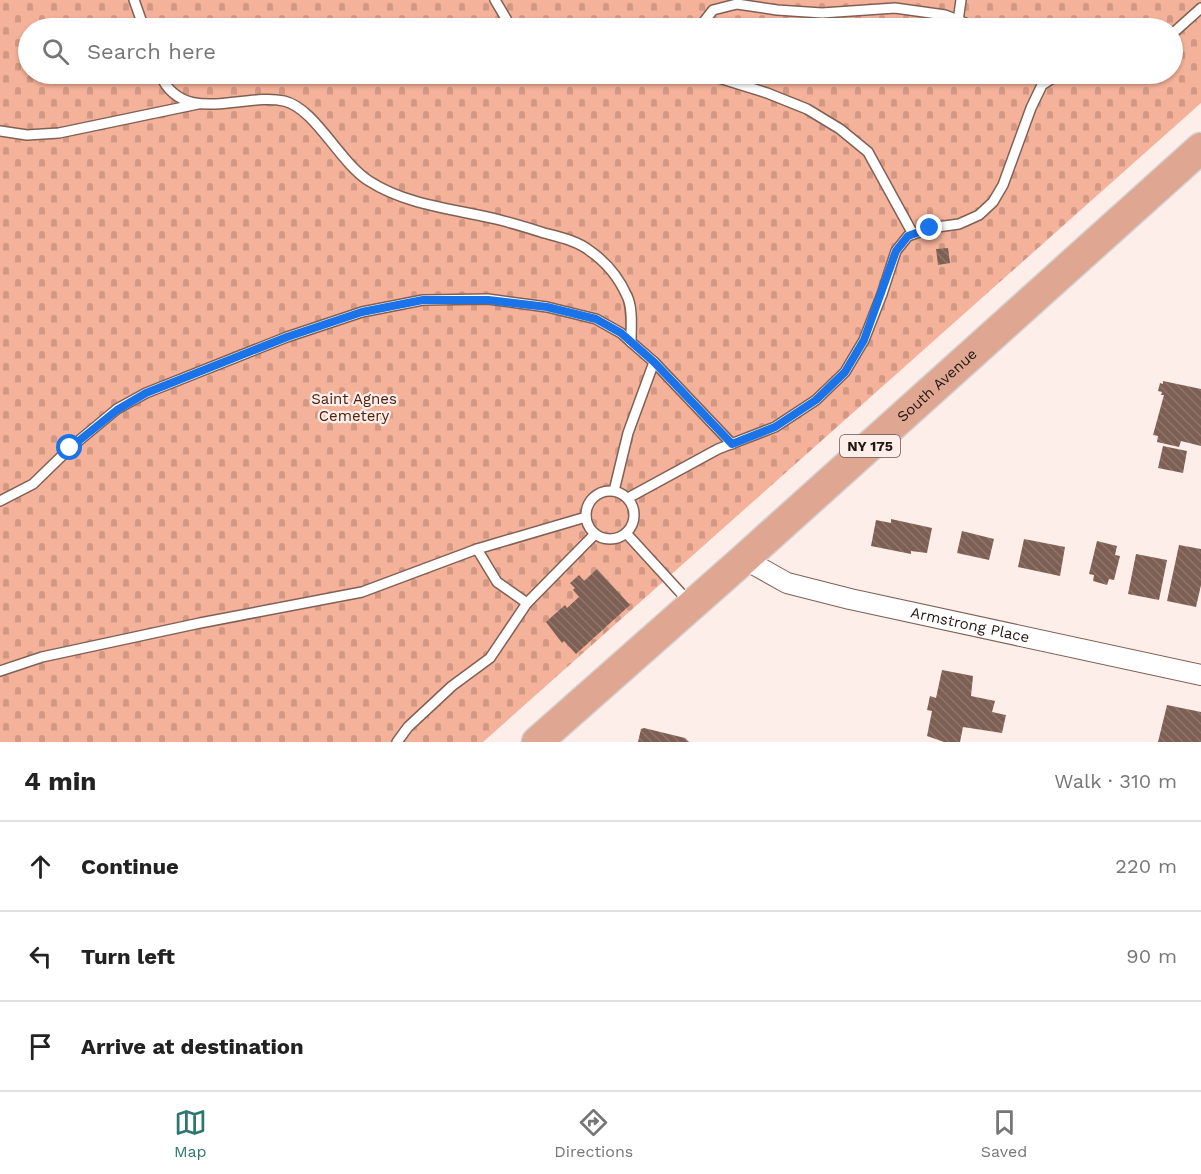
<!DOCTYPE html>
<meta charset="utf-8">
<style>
:root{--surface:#fff;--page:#f2f2f2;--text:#222;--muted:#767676;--line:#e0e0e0;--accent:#2d7672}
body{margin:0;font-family:"Work Sans",sans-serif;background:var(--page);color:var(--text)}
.stop{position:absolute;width:18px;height:18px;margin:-14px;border:4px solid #1a73e8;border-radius:50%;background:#fff}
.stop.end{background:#1a73e8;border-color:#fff;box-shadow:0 2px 6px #0008}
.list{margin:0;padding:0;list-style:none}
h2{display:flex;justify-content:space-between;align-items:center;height:78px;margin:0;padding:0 24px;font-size:26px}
h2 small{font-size:20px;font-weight:400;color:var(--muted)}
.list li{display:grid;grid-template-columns:39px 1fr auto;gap:18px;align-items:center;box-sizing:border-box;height:90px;padding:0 24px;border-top:2px solid var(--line)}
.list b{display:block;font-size:22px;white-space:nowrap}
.list em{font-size:20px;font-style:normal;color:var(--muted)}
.icon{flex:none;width:33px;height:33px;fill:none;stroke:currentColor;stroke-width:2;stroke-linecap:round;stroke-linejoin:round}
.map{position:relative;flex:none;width:1201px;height:742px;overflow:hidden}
.search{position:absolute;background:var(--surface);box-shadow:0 2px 4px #0004;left:18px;right:18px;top:18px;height:66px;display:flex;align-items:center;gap:15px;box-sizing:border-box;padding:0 21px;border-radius:33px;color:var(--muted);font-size:22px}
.sheet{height:348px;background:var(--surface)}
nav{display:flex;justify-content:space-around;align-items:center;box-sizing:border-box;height:84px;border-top:2px solid var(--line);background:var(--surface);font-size:16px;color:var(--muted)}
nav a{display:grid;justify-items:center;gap:3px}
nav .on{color:var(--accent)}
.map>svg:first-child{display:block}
.cemetery{fill:url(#cemetery-stones);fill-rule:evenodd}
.building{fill:url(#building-back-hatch)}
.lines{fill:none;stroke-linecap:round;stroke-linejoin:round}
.service-casing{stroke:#806055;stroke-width:12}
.minor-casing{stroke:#806055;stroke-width:22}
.primary-casing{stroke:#d3d1d0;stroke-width:33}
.service{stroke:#fff;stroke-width:9}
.minor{stroke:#fff;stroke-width:20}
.primary{stroke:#dfa692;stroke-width:30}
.route{stroke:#1a73e8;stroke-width:8}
.labels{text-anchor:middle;stroke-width:4.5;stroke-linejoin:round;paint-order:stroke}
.shield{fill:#fdeee9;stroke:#645852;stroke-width:1.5}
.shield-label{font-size:14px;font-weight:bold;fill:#231712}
.street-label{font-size:15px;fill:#231712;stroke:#fdeee9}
.park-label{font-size:15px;fill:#52210e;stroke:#fdeee9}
</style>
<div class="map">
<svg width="1201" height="742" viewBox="0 0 1201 742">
<defs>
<pattern id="cemetery-stones" width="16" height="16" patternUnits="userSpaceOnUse" patternTransform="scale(1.5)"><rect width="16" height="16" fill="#f5b29a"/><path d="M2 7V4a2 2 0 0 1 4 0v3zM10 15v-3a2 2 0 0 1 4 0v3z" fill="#d29884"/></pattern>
<pattern id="building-back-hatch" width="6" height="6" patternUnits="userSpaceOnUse" patternTransform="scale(1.5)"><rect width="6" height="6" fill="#7e5f54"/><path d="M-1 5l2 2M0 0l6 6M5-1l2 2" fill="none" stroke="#8e766d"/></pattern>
</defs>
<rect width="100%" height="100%" fill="#fdeee9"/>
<!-- cemetery -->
<path class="cemetery" d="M0,0H1201V103L483,742H0ZM28,28H1172V74H28Z"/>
<!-- building -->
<g class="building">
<path d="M948,248L950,263L938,265L936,249Z"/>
<path d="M1163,381L1201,389V446L1181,441L1179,447L1157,442L1158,436L1153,435L1164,395H1161L1162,392L1158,391L1160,383L1163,384Z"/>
<path d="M1163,446L1187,451L1183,473L1158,468Z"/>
<path d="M891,519L932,528L927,553L911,551V554L871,546L876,520L891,523Z"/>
<path d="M962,531L994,539L989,560L957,553Z"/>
<path d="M1024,539L1065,547L1060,576L1018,567Z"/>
<path d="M1097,541L1117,546L1115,555L1120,556L1114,580L1109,579L1107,585L1093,581L1094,575L1089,574Z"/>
<path d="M1179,545L1201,549V585L1196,607L1167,601Z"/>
<path d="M1136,554L1167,560L1159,600L1128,594Z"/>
<path d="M597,569L630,605L576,654L564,641L562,643L546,622L565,605L567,608L579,597L573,590L575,588L570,583L579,575L584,581Z"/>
<path d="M942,670L973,676L971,696L995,701L992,712L1006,715L1002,733L963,727L960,742H944L927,736L932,711L927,710L930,696L936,698Z"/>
<path d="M1167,705L1201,712V742H1158Z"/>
<path d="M644,728L685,738L689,742H638L641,729Z"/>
</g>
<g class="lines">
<defs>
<g id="service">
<path d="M134,0L144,28"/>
<path d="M495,0L508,22L515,28"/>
<path d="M958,21L961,0"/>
<path d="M699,28L713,10L737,4L777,10L822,13L895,8L945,15L978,28"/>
<path d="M1172,34L1201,8"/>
<path d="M160,74C182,127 244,92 284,101C315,108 339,162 369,181C408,206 456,209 500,220C515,224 529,228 544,233C559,237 578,241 590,251C606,262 619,278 627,296C633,308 631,328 631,342"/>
<path d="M706,74L767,93L807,109L840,129L868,152L913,234"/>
<path d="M0,131L27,135L59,133L198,104"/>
<circle cx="610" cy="515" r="24"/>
<path d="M614,491L628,433L654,362"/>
<path d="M628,498L718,449L775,427L816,400L845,372L864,340L882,294L896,251L908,236L930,228L959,224L979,215L993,202L1003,185L1031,108L1042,85L1059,74"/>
<path d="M0,501L33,484L70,448L117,409L146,393L287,337L362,312L423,300L488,299L547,307L596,319L621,333L631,342L654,362L732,444"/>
<path d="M626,533L690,603"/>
<path d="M477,549L497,582L527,603"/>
<path d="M0,671L42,657L200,623L362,592L477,549L586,517"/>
<path d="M397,742L408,727L452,686L490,658L527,603L595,534"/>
</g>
<g id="minor">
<path id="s1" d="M744,559L787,583L850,599L1201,675"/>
</g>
<g id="primary">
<path id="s2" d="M537,742L744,559L1201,148"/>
</g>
</defs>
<!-- service casing -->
<use href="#service" class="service-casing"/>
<!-- minor casing -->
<use href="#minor" class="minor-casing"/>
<!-- primary casing -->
<use href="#primary" class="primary-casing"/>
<!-- service -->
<use href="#service" class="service"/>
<!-- minor -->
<use href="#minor" class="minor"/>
<!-- primary -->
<use href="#primary" class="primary"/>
</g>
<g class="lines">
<!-- route -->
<path class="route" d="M70,448L117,410L146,393L287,337L362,312L423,300H488L547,307L596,319L621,333L654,362L732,444L775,427L816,400L845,372L864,340L896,251L908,236L930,228"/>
</g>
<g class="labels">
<!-- shield labels -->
<rect class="shield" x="840" y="435" width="60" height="22" rx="4.5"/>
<g class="shield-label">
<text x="870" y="451">NY 175</text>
</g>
<!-- street labels -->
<g class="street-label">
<text dy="5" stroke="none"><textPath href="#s2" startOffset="536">South Avenue</textPath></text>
<text dy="5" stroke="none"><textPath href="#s1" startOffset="237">Armstrong Place</textPath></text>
</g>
<!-- park labels -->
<g class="park-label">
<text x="354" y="404">Saint Agnes<tspan x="354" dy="17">Cemetery</tspan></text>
</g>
</g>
</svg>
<div class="stop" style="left:70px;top:448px"></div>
<div class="stop end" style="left:930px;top:228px"></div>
<div class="search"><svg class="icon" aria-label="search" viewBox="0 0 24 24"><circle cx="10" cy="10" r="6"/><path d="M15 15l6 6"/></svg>Search here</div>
</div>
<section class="sheet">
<h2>4 min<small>Walk · 310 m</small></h2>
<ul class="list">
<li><svg class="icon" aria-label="ahead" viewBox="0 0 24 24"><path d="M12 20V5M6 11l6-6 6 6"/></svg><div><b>Continue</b></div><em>220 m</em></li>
<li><svg class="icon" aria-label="left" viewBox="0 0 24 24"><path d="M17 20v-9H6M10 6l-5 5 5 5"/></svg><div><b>Turn left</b></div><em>90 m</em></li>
<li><svg class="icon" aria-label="arrive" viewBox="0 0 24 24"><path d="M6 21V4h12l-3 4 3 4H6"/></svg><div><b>Arrive at destination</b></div></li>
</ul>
</section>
<nav>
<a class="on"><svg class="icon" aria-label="map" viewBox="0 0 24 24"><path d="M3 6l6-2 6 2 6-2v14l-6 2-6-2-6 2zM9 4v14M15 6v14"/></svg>Map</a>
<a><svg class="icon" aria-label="directions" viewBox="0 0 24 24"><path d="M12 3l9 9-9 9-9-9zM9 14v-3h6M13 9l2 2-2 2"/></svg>Directions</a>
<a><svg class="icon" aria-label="saved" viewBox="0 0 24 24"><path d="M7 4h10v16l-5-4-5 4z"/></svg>Saved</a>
</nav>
